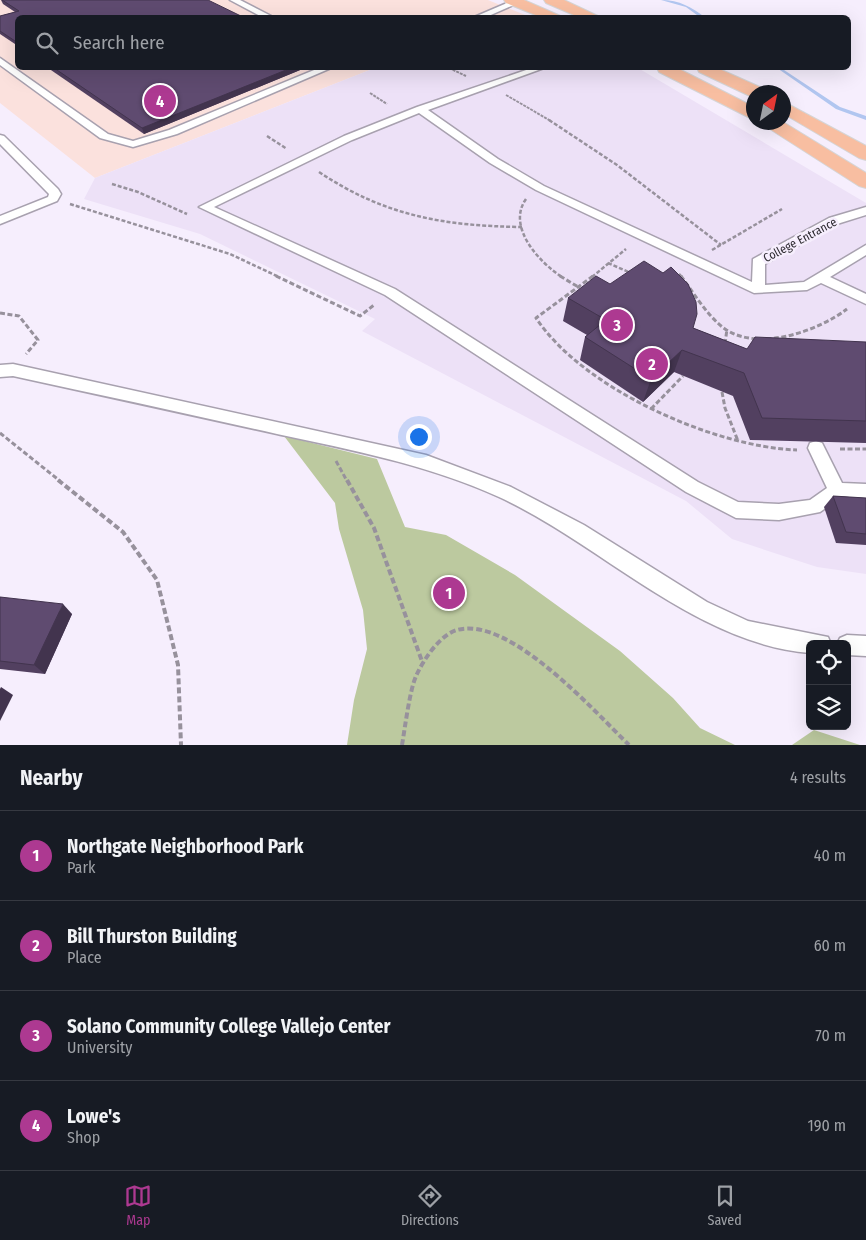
<!DOCTYPE html>
<style>
:root{--surface:#171b24;--page:#242831;--text:#f1f3f6;--muted:#9ea1a6;--line:#363941;--accent:#ad3991}
body{margin:0;font-family:"Fira Sans Condensed",sans-serif;background:var(--page);color:var(--text)}
.controls{position:absolute;right:15px;bottom:15px;display:grid;overflow:hidden;border-radius:8px;box-shadow:0 5px 20px #0002}
.controls button{width:45px;height:45px;display:grid;place-items:center;padding:0;border:0;border-bottom:1px solid var(--line);background:var(--surface);color:var(--text);font:25px sans-serif}
.compass{position:absolute;left:746px;top:85px;width:45px;height:45px;border-radius:50%;background:var(--surface);box-shadow:0 5px 20px #0002;rotate:33deg}
.you{position:absolute;left:418px;top:436px;width:18px;height:18px;margin:-12px;border:4px solid #fff;border-radius:50%;background:#1a73e8;box-shadow:0 0 0 8px #1a73e833}
.badge{display:grid;place-items:center;width:32px;height:32px;border-radius:50%;background:var(--accent);color:#fff;font-size:16px;font-weight:700}
.pin{position:absolute;translate:-50% -50%;border:2px solid #fff;box-shadow:0 1px 5px #0006}
.list{margin:0;padding:0;list-style:none}
h2{display:flex;justify-content:space-between;align-items:center;height:65px;margin:0;padding:0 20px;font-size:21px}
h2 small{font-size:16px;font-weight:400;color:var(--muted)}
.list li{display:grid;grid-template-columns:32px 1fr auto;gap:15px;align-items:center;box-sizing:border-box;height:90px;padding:0 20px;border-top:1px solid var(--line)}
.list b{display:block;font-size:19px;white-space:nowrap}
.list p{margin:0;font-size:16px;white-space:nowrap;color:var(--muted)}
.list em{font-size:16px;font-style:normal;color:var(--muted)}
.icon{flex:none;width:28px;height:28px;fill:none;stroke:currentColor;stroke-width:2;stroke-linecap:round;stroke-linejoin:round}
.map{position:relative;flex:none;width:866px;height:745px;overflow:hidden}
.search{position:absolute;background:var(--surface);box-shadow:0 5px 20px #0002;left:15px;right:15px;top:15px;height:55px;display:flex;align-items:center;gap:12px;box-sizing:border-box;padding:0 18px;border-radius:8px;color:var(--muted);font-size:19px}
.sheet{height:425px;background:var(--surface)}
nav{display:flex;justify-content:space-around;align-items:center;box-sizing:border-box;height:70px;border-top:1px solid var(--line);background:var(--surface);font-size:14px;color:var(--muted)}
nav a{display:grid;justify-items:center;gap:2px}
nav .on{color:var(--accent)}
.map>svg:first-child{display:block}
.commercial{fill:#fbe1dd}
.built{fill:#ede1f7}
.green{fill:#bcc99f}
.lines{fill:none;stroke-linecap:round;stroke-linejoin:round}
.stream{fill:#b1c6f0;fill-rule:evenodd}
.service-casing{stroke:#a8a1af;stroke-width:3}
.primary-casing{stroke:#d5d5d6;stroke-width:2}
.path-far3{stroke:#97919c;stroke-width:2;stroke-dasharray:3 1;stroke-linecap:butt}
.path-far2{stroke:#97919c;stroke-width:2.5;stroke-dasharray:4 2;stroke-linecap:butt}
.path-far1{stroke:#97919c;stroke-width:3;stroke-dasharray:5 2.5;stroke-linecap:butt}
.path{stroke:#97919c;stroke-width:4;stroke-dasharray:6 3;stroke-linecap:butt}
.service{fill:#fff;fill-rule:evenodd}
.primary{fill:#f8bea1;fill-rule:evenodd}
.wall{fill:#524060}
.shaded-wall{fill:#42344e}
.building{fill:#5f4b70;stroke:#42344e}
.labels{text-anchor:middle;stroke-width:5;stroke-linejoin:round;paint-order:stroke}
.street-label{font-size:12px;fill:#2d2b30;stroke:#f6eefd}
</style>
<div class="map">
<svg width="866" height="745" viewBox="0 0 866 745">
<rect width="100%" height="100%" fill="#f6eefd"/>
<!-- commercial -->
<path class="commercial" d="M0,0H488L525,15L518,18H18V68H375L95,178L0,103Z"/>
<!-- built -->
<path class="built" d="M375,68H638L866,203V574L817,567L732,539L686,501L362,331L375,319L200,234L84,199L95,178Z"/>
<!-- green -->
<g class="green">
<path d="M284,436L377,459L405,527L446,535L515,575L620,651L673,698L700,728L735,745H347L354,700L367,649L363,610L339,529L335,503Z"/>
<path d="M814,730L860,745H792Z"/>
</g>
<g class="lines">
<!-- stream -->
<g class="stream">
<path d="M661,0C680,0 691,7 706,18H701L686,7Z"/>
<path d="M777,68H781L840,107L866,116V120L836,109Z"/>
</g>
<defs>
<g id="service">
<path d="M230,0H240L275,18H264Z"/>
<path d="M514,0H525L484,18H472Z"/>
<path d="M0,58L108,134L133,141L169,130L319,68H331L177,134L133,147L100,138L0,65Z"/>
<path d="M532,68H544L428,110L498,159L544,186L752,282L753,259L829,218L866,207V215L837,224L765,264V285L804,282L866,245V255L830,277L866,294V304L821,283L807,290L754,293L536,190L490,163L419,113L352,140L214,207L395,289L698,482L738,502L779,504L810,500L827,488L808,448L810,443L816,441L822,443L842,483L866,484V498H840L820,512L779,520L736,518L686,492L385,295L199,207L344,136L417,107Z"/>
<path d="M0,135L4,136L58,189L61,194L57,201L0,224V216L48,197L49,194L0,144Z"/>
<path d="M13,364L426,455L511,487L584,525L707,602L748,621L828,637L831,644H810V653C696,644 601,544 499,497C429,465 352,450 277,434C189,414 101,395 13,376L0,377V365Z"/>
<path d="M847,635L866,636V656L847,655V644H837L840,638Z"/>
</g>
<g id="primary">
<path d="M504,0H524L565,18H543L506,3Z"/>
<path d="M544,0H564L602,18H581L546,3Z"/>
<path d="M657,68H677L754,107V120L659,72Z"/>
<path d="M697,68H717L762,88L765,92H754V97L750,96L699,72Z"/>
<path d="M784,102L866,146V160L859,158L784,114Z"/>
<path d="M759,122H783L866,173V188L859,186Z"/>
</g>
</defs>
<!-- service casing -->
<use href="#service" class="service-casing"/>
<!-- primary casing -->
<use href="#primary" class="primary-casing"/>
<!-- path-far3 -->
<g class="path-far3">
<path d="M449,68L466,76"/>
<path d="M370,93L387,104"/>
<path d="M506,95L551,121"/>
</g>
<!-- path-far2 -->
<g class="path-far2">
<path d="M549,120L617,165L721,245"/>
<path d="M267,136L287,149"/>
<path d="M319,172C385,216 444,226 522,227"/>
<path d="M112,184L138,192L187,214"/>
<path d="M526,199C506,227 540,263 562,277"/>
<path d="M70,204L230,254L279,277"/>
<path d="M712,250L782,209"/>
<path d="M608,263L631,273"/>
<path d="M679,274L682,277"/>
<path d="M592,277L626,249"/>
</g>
<!-- path-far1 -->
<g class="path-far1">
<path d="M276,276L360,316L374,305"/>
<path d="M560,276L580,288"/>
<path d="M593,276L536,318C583,389 714,447 797,450"/>
<path d="M681,276C694,293 707,316 725,329C759,352 818,331 847,309"/>
<path d="M0,313L19,316L38,340L26,354"/>
<path d="M725,344L727,329"/>
<path d="M722,392L725,408L738,441"/>
<path d="M651,409L683,376"/>
<path d="M0,433L60,481"/>
<path d="M840,449H866"/>
<path d="M336,461L347,481"/>
</g>
<!-- path -->
<g class="path">
<path d="M58,480L123,532L157,580L178,665L181,745"/>
<path d="M347,480L374,528L423,664"/>
<path d="M402,745C405,728 410,687 417,674C424,659 440,635 457,630C509,615 595,712 629,745"/>
</g>
<!-- service -->
<use href="#service" class="service"/>
<!-- primary -->
<use href="#primary" class="primary"/>
</g>
<!-- wall -->
<g class="wall">
<path d="M1,0H208L18,18V46L0,34V16L15,12L3,4Z"/>
<path d="M48,68H305L144,134Z"/>
<path d="M568,298L693,328L747,349L866,342V443L750,440L733,396L674,372L643,402L580,360L585,337L587,335L563,321Z"/>
<path d="M833,496L866,498V545L836,543L824,507Z"/>
<path d="M0,597L72,614L45,674L0,669Z"/>
</g>
<!-- shaded-wall -->
<g class="shaded-wall">
<path d="M291,68H305L144,134L142,128Z"/>
<path d="M682,350L674,372L643,402L651,379Z"/>
<path d="M63,604L72,614L45,674L34,665Z"/>
<path d="M1,687L13,695L0,721V689Z"/>
</g>
<!-- building -->
<g class="building">
<path d="M2,0H208L245,18H18V43L0,31V16L19,11Z"/>
<path d="M54,68H291L142,128Z"/>
<path d="M644,261L663,273L671,267L688,284L696,302L697,314L693,328L747,349L755,337L866,342V421L762,418L744,373L682,350L651,379L585,337L606,320L568,298L596,276L610,284Z"/>
<path d="M833,496L866,498V534L846,532Z"/>
<path d="M0,597L63,604L34,665L0,661Z"/>
</g>
<g class="labels">
<!-- street labels -->
<g class="street-label">
<text transform="translate(800 240) rotate(-28)" y="4">College Entrance</text>
</g>
</g>
</svg>
<div class="controls">
<button><svg class="icon" aria-label="locate" viewBox="0 0 24 24"><circle cx="12" cy="12" r="6"/><path d="M12 2v4M12 18v4M2 12h4M18 12h4"/></svg></button>
<button><svg class="icon" aria-label="layers" viewBox="0 0 24 24"><path d="M12 4l9 5-9 5-9-5zM3 14l9 5 9-5"/></svg></button>
</div>
<svg class="compass" viewBox="-18 -18 36 36"><path d="M0-13l5 13h-10z" fill="#e53935"/><path d="M0 13l5-13h-10z" fill="#9ea1a6"/></svg>
<div class="you"></div>
<div class="pin badge" style="left:449px;top:593px">1</div>
<div class="pin badge" style="left:652px;top:364px">2</div>
<div class="pin badge" style="left:617px;top:325px">3</div>
<div class="pin badge" style="left:160px;top:101px">4</div>
<div class="search"><svg class="icon" aria-label="search" viewBox="0 0 24 24"><circle cx="10" cy="10" r="6"/><path d="M15 15l6 6"/></svg>Search here</div>
</div>
<section class="sheet">
<h2>Nearby<small>4 results</small></h2>
<ul class="list">
<li><span class="badge">1</span><div><b>Northgate Neighborhood Park</b><p>Park</p></div><em>40 m</em></li>
<li><span class="badge">2</span><div><b>Bill Thurston Building</b><p>Place</p></div><em>60 m</em></li>
<li><span class="badge">3</span><div><b>Solano Community College Vallejo Center</b><p>University</p></div><em>70 m</em></li>
<li><span class="badge">4</span><div><b>Lowe's</b><p>Shop</p></div><em>190 m</em></li>
</ul>
</section>
<nav>
<a class="on"><svg class="icon" aria-label="map" viewBox="0 0 24 24"><path d="M3 6l6-2 6 2 6-2v14l-6 2-6-2-6 2zM9 4v14M15 6v14"/></svg>Map</a>
<a><svg class="icon" aria-label="directions" viewBox="0 0 24 24"><path d="M12 3l9 9-9 9-9-9zM9 14v-3h6M13 9l2 2-2 2"/></svg>Directions</a>
<a><svg class="icon" aria-label="saved" viewBox="0 0 24 24"><path d="M7 4h10v16l-5-4-5 4z"/></svg>Saved</a>
</nav>
